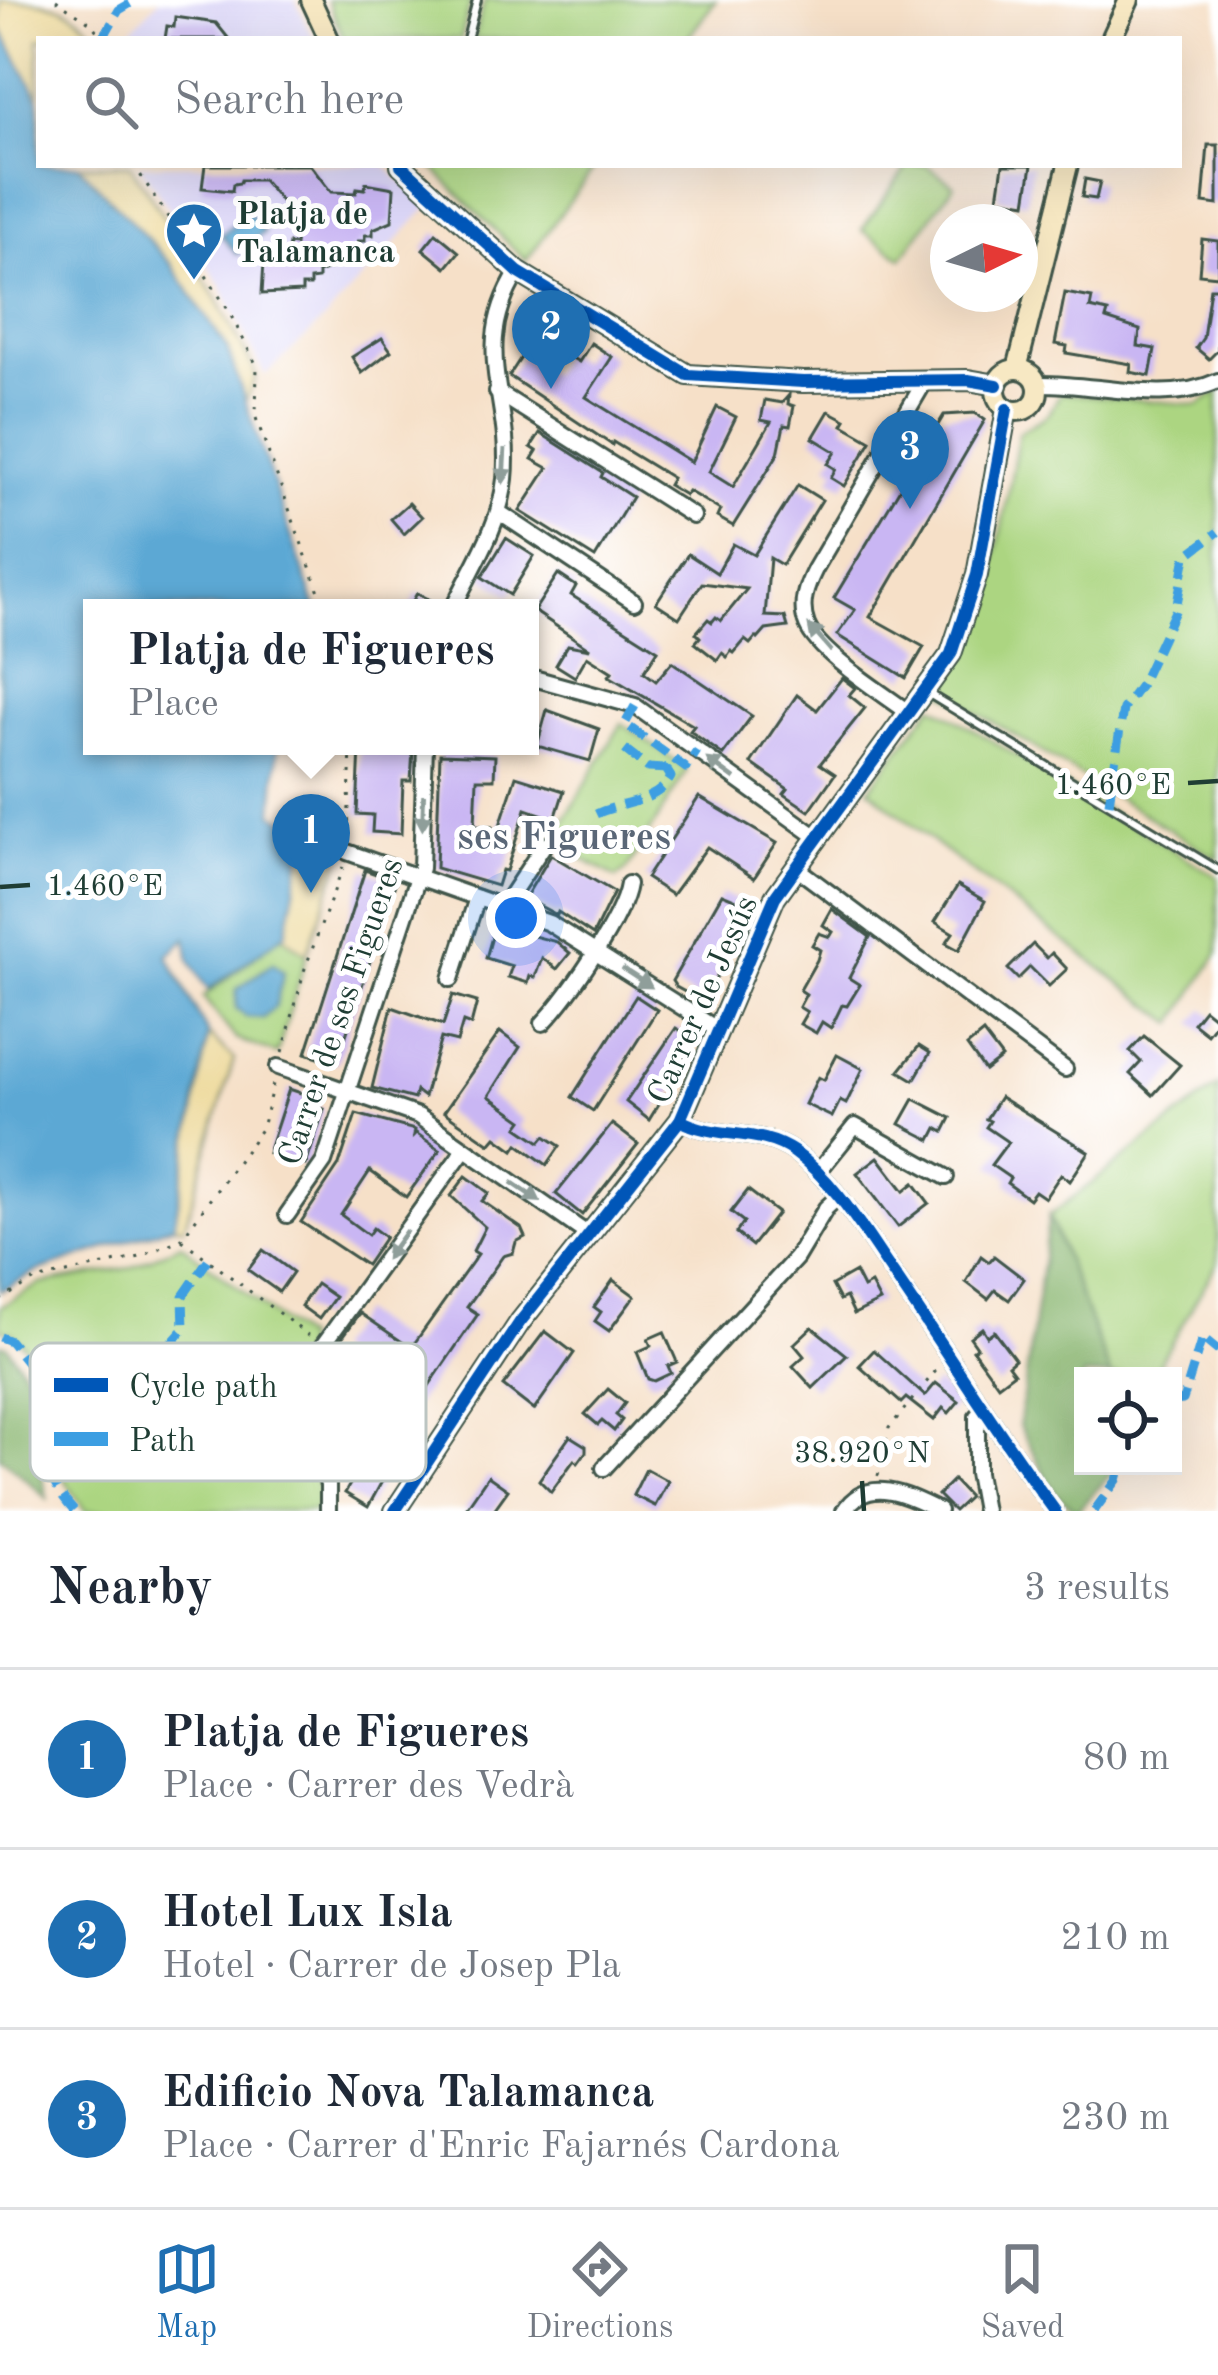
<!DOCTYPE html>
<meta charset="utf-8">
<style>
:root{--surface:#fff;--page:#f6f6f7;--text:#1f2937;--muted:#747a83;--line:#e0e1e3;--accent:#1f6fb2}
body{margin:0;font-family:"Old Standard TT",serif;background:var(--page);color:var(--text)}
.controls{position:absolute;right:36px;bottom:36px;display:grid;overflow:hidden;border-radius:0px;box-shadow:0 12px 48px #0002}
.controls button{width:108px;height:108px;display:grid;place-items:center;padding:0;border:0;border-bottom:3px solid var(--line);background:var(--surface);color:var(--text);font:60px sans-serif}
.compass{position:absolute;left:930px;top:204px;width:108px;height:108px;border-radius:50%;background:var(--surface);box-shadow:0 12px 48px #0002;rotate:85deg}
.you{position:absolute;left:516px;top:918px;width:42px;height:42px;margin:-30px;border:9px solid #fff;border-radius:50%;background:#1a73e8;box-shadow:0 0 0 18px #1a73e833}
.badge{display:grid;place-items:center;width:78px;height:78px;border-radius:50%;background:var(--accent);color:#fff;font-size:39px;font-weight:700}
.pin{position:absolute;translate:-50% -99px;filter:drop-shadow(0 3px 6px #0008)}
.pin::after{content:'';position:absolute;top:63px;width:42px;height:36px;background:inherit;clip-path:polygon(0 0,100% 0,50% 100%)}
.popup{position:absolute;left:83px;top:599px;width:456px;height:156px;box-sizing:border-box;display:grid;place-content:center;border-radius:0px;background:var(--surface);filter:drop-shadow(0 3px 9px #0005);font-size:39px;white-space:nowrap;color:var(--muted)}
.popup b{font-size:45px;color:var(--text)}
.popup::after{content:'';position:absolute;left:50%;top:100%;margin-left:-24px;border:24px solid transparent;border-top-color:var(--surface)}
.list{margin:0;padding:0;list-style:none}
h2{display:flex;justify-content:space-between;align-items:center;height:156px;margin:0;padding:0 48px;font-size:51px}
h2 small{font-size:39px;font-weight:400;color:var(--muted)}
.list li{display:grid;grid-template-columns:78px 1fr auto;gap:36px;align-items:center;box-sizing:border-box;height:180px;padding:0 48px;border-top:3px solid var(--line)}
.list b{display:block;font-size:45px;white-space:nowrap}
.list p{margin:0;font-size:39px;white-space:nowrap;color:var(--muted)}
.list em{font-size:39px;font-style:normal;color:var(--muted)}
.icon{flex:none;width:66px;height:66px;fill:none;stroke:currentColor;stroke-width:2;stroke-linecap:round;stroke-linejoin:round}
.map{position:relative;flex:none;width:1218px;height:1511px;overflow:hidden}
.search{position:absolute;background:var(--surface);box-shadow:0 12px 48px #0002;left:36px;right:36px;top:36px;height:132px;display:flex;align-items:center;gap:30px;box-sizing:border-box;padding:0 42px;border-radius:0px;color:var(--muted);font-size:45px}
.sheet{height:696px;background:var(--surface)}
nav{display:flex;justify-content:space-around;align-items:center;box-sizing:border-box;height:168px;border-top:3px solid var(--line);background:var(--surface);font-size:33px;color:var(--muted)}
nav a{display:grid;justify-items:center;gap:6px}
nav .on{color:var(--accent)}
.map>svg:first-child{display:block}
.built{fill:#dbd6f7}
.green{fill:#acd581;stroke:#66895a;stroke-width:3}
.forest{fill:#89b66f;stroke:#547a52;stroke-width:3}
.sand{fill:#eeda9e;stroke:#868c69;stroke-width:3}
.water{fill:#5ba8d4;stroke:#3d7284;stroke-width:3}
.building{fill:#c9b6f3}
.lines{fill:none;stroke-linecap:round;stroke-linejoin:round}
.lane-casing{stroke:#3f554a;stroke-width:12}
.street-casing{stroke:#3f554a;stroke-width:20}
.secondary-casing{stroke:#3f554a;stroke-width:24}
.path{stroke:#3f554a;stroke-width:3;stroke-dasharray:3 9;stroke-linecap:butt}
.lane{stroke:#fff;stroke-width:6}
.street{stroke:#fff;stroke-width:14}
.secondary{stroke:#f7e8c3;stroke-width:18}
.quiet{stroke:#3c9ee2;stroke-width:9;stroke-dasharray:18 9;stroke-linecap:butt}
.cycleway-casing{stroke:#fff;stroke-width:20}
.cycleway{stroke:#0057b8;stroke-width:12}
.oneway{fill:#8f9e9a}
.ticks{fill:none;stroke:#1f3d34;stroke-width:4.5}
.labels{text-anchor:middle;stroke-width:10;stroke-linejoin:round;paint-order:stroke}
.poi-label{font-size:33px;font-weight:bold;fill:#1f3d34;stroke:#fff;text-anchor:start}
.street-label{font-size:33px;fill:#1f3d34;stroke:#fff}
.quarter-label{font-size:39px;font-weight:bold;fill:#5a6777;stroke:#fff}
.key{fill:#fff;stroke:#bcc5c2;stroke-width:3}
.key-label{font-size:33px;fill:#1f3d34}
.ticks-label{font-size:30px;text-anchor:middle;fill:#1f3d34;stroke:#fff;stroke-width:10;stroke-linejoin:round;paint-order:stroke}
</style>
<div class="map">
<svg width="1218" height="1511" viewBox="0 0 1218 1511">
<rect width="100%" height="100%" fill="#fff"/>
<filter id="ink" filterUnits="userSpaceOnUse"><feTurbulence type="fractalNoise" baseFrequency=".00833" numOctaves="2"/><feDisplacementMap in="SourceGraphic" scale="24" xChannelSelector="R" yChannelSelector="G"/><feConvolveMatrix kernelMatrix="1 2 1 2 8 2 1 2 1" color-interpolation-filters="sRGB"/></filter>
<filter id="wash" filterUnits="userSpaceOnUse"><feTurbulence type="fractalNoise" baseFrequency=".004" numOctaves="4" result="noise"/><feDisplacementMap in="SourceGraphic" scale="48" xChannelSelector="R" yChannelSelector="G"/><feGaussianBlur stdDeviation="2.7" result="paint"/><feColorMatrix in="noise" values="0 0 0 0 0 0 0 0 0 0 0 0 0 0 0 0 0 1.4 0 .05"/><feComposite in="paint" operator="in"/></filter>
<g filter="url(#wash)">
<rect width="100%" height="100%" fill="#f6e0c8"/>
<!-- built -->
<g class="built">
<path d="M159,0H295L314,39H132L127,34Z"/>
<path d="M139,165H383L429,206L322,322L265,375L220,284Z"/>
</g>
<!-- green -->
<g class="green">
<path d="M327,0H471L461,39H344Z"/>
<path d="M485,0H716L687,39H473Z"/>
<path d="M430,165H596L526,261Z"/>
<path d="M908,165H926L954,185L902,258L862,230Z"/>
<path d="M1218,392V859L943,692C994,604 1001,530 1019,432L1049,414L1060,393L1199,405Z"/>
<path d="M933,705L1218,877V954L1174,1023L938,846L869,789Z"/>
<path d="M622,723L687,770L627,870L616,878L552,841Z"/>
<path d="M282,935L307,954L277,1054L236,1039L203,997Z"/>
<path d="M1218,1086V1262L1152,1376H1111L1049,1216Z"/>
<path d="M181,1244L303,1338L304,1448L318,1487L317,1511H85L59,1470L69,1395L12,1332L0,1329V1307L40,1284L130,1268Z"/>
</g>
<!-- forest -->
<g class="forest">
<path d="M1049,1216L1111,1376H1083V1466H1112L1110,1475L1077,1511L1055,1493L1019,1426Z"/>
<path d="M0,1344L7,1346L50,1410L36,1446L47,1498L0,1456Z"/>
</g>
<!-- sand -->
<g class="sand">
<path d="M0,0C44,0 71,1 100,39H39V99L0,27Z"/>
<path d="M78,165H130L217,299L253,367L256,377L245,403L227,348L171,264Z"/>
<path d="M308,825L344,829L342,854L307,954L282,935Z"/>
<path d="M208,1034L234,1059L184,1228L174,1225Z"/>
</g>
<!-- water -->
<g class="water">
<path d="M0,27L39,99V165H78L171,264L227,348L316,608H92V746H278L273,813L286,821L308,825L286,933L208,990L190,961L186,938L168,956L208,1034L174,1225L36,1272L0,1291Z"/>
<path d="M249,213L264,232L237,254L221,235Z"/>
<path d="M273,963L284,972L275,1007L263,1018L246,1017L236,1008L237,989Z"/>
</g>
<g id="blocks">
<!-- building -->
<g class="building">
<path d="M175,17L216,23L229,39H165L167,26L174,27Z"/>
<path d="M1208,145H1218V205L1203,203Z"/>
<path d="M205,165H310L331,192L356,193L357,188L365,189L366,183L394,188L392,221L373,229V235H365V241H358V248H350V254H341V260L334,261V267L318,273V279L310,280V286H302V292L262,294L264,262L272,263L280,250L288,251L289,244L295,245L298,221L263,180H241L240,183L233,184L232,191L202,188Z"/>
<path d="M1003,165H1032L1026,203L998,198Z"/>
<path d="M1085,179L1100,182L1096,199L1082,197Z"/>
<path d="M436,233L459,252L446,268L423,249Z"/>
<path d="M1202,239L1218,241V276L1199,274Z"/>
<path d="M1210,288H1218V350L1209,359L1196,348L1203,338Z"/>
<path d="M1065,293L1092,298L1090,308L1108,312L1106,319L1140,330L1138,346L1155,349L1150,376L1130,372L1131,364L1066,353L1067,346L1055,344Z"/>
<path d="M382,338L391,351L362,373L352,357Z"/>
<path d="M591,343L612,357L586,397L691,462L717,407L736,417L709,472L733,487L771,422L761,420L765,400L782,403L789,395L788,404L794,406L790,426L784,425L778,454L733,526L717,517L720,510L688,491L685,495L668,485L672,478L613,442L612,445L509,376L522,356L550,374L562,352L579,362Z"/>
<path d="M829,411L846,420L843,425L871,441L844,486L831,478L836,469L828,464L836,452L813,438Z"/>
<path d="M975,413L985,420L870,617L924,647L906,678L837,635L855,610L834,598L944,415Z"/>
<path d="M540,433L603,473L601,477L632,497L595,558L520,511L548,468L532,459L537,451L531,447Z"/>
<path d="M798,485L822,500L782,565L770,558L765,616L785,617L788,627L766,630L758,639L756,637L750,644L745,640L734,653L731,651L727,657L722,653L717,660L695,643L700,637L696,633L708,619L712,622L716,617L721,621L747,589L702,583L679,618L656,603L688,554L717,573L733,544L754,555Z"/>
<path d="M409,503L422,517L404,534L391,519Z"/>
<path d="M506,538L534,556L510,595L482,577Z"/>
<path d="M558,574L576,586L571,595L658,650L644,672L656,681L672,662L752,716L723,755L690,731L694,726L609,676L612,672L587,656L575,677L556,665L568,645L590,649L534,611Z"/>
<path d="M417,593L442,606V608H409Z"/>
<path d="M842,678L855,688L849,695L865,708L820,764L835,774L809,811L784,794L788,789L751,763L797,695L817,710Z"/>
<path d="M547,710L599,729L590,761L537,746Z"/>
<path d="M360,748L413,750L411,781H403L401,834L372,832L373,815L357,814Z"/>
<path d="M440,754L495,756L494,779H477L475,825L492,826V850L516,776L564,791L555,819L526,809L506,871L502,870L497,886L436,868Z"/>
<path d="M699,797L777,843L754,878L707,847L672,895L646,878Z"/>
<path d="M551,855L614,892L593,935L558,912L557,915L525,898Z"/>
<path d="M365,870L396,881L337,1063L306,1053Z"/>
<path d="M958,885L985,901L959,950L946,943L953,933L935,922Z"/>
<path d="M722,894L749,905L705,1003L676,987L672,981Z"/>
<path d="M832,909L870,937L849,978L860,985L847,1006L842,1005L831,1028L822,1022L816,1033L800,1024L807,1012L799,1007L806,994L800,990L817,960L820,950L812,945L819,933L830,937L833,932L823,925Z"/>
<path d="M495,926L557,942L570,953L557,969L542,958L535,977L530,976L528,983L508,977L512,966L486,958Z"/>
<path d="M1033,944L1047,958L1052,953L1067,969L1049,986L1030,967L1018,979L1008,969Z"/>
<path d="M453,995L477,1002L471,1025L463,1022L457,1042L441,1038L424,1097L416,1091L414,1099L372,1088L392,1007L443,1025Z"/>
<path d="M636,996L657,1010L593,1111L572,1097Z"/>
<path d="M1204,1009L1218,1020L1207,1034L1193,1023Z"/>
<path d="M676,1028L691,1037L690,1043L670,1097L665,1094L649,1120L626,1102Z"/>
<path d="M500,1032L520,1047L489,1096L523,1120L518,1127L540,1142L545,1136L560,1146L547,1165L518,1144L514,1150L496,1137L490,1144L444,1112Z"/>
<path d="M983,1033L1002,1058L985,1071L967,1046Z"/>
<path d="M1144,1036L1180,1065L1153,1095L1130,1074L1141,1062L1130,1051Z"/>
<path d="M919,1046L930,1053L914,1080L899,1071Z"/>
<path d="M837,1055L863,1069L846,1104L840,1101L832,1117L805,1104L818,1077L824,1080Z"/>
<path d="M289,1089L313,1097L310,1105L324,1109L306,1165L268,1153Z"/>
<path d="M1000,1097L1089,1152L1070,1181L1061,1174L1045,1198L1035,1191L1029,1199L1007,1183L1010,1178L991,1165L1008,1142L986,1127L990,1121L986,1119Z"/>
<path d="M914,1099L951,1118L944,1132L937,1128L931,1140L900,1124Z"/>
<path d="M356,1114L415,1130L414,1135L416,1133L440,1150L406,1197L370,1171L341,1215L368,1235L373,1228L385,1237L366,1265L301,1222L339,1165Z"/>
<path d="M612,1124L638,1144L582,1215L556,1194Z"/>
<path d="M878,1157L904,1191L914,1183L929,1203L898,1227L857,1173Z"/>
<path d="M466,1176L489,1193L482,1201L521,1228L525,1237L516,1242L513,1253L503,1256L467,1307L478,1314L405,1421L419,1431L394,1465L392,1463L368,1507L345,1493L359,1468L352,1464L365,1444L330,1418L339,1405L331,1399L356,1365L333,1350L360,1313L411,1348L478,1254L473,1251L485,1227L451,1196Z"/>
<path d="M748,1190L778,1213L752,1246L736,1233L744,1222L731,1212Z"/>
<path d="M263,1250L293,1272L279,1292L248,1270Z"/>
<path d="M981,1256L989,1262L994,1256L1024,1279L1009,1300L995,1290L988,1299L966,1282Z"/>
<path d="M855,1272L863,1288L871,1284L880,1301L854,1314L846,1297L840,1300L832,1285Z"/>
<path d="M613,1280L635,1296L609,1331L595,1321L601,1312L594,1307Z"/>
<path d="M316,1284L335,1297L319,1319L301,1306Z"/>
<path d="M812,1327L847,1355L813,1388L793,1366L804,1356L794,1344Z"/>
<path d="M982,1328L987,1336L994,1331L1015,1359L1008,1365L1014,1373L998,1385L973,1350L977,1347L970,1337Z"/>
<path d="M545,1331L574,1353L534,1410L503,1386Z"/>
<path d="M664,1332L677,1362L668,1366L671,1373L654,1381L648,1379L637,1352L651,1346L648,1339Z"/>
<path d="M874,1350L925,1396L936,1383L959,1401L949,1413L943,1408L934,1420L906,1398L901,1403L859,1366Z"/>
<path d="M608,1389L625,1403L616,1415L622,1420L614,1431L602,1421L598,1425L585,1414Z"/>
<path d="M570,1436L586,1446V1452L578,1463L574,1460L551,1492L539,1480Z"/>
<path d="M646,1469L668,1481L655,1506L633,1495Z"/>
<path d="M488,1476L508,1490L493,1511H464Z"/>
<path d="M953,1480L969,1497L954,1511L938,1495Z"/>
</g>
</g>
</g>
<g filter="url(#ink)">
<use href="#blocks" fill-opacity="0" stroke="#3f554a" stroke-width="3"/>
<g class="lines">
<defs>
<g id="lane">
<path d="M467,39L477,0"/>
<path d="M929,694L1218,870"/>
</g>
<g id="street">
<path d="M1036,384C1093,382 1165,406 1218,381"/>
<path d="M497,392L693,516"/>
<path d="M500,513L634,602"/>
<path d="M453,608C473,566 500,526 505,479C513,399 469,350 518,272"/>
<path d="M530,677L635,706L817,837"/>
<path d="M909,713C883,693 819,654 807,625C799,605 806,587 815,569L925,381"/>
<path d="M347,852L549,923L718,1030"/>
<path d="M795,867L1065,1069"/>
<path d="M503,907L544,845"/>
<path d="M451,979L477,898"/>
<path d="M543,1023C568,997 623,918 628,884"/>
<path d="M278,1067L418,1116L587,1234"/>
<path d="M680,1120C716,1140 758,1127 794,1152C836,1182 864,1232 893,1273C947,1352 998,1434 1055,1511"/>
<path d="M818,1172L855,1126L946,1177"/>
<path d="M287,1215L324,1162L421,868L425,746"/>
<path d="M984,1411L977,1416V1473L984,1511"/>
<path d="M604,1468L796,1258L826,1208L838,1197"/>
<path d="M328,1511V1485L314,1441L321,1348L464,1150"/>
<path d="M844,1511C867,1475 908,1495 939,1511"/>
</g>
<g id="secondary">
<path d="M311,0L329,39"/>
<path d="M1111,39L1129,0"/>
<path d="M401,165L518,272L688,375L803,382L968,380L997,385"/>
<path d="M1017,369L1068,165"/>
<circle cx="1017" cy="390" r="21"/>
<path d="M395,1511L520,1322L680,1120L775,897L951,654L977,575L1007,409"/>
</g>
</defs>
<!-- lane casing -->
<use href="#lane" class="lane-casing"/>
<!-- street casing -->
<use href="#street" class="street-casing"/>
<!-- secondary casing -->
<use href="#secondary" class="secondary-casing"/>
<!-- path -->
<g class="path">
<path d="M56,0L91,23L103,39"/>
<path d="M134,165L227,308L257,366L256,418L325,608"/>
<path d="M348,834L351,746"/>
<path d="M283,1052L304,971L343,867"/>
<path d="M182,1240L309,1336"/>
<path d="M0,1300L35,1280L140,1257L181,1239L262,1128L273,1084"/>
<path d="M878,1476L889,1428L939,1367"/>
</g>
<!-- lane -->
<use href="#lane" class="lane"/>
<!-- street -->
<use href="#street" class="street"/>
<!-- secondary -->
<use href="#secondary" class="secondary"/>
<!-- quiet -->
<g class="quiet">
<path d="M103,38L119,10L136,0"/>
<path d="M635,706L625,724L686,768L697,751"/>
<path d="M625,750L648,768L666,769"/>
<path d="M1109,803L1123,709L1141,684L1176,609L1186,556L1218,532"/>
<path d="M596,814C621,802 656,804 671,777L666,769L673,759"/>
<path d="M0,1337L10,1341L61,1405C50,1454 37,1470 74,1511"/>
<path d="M1173,1401L1183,1400L1202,1338L1218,1351"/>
<path d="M59,1416C111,1411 151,1367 184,1329L183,1296L208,1260"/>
<path d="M1094,1511L1117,1480L1121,1466"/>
</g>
<defs>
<g id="cycleway">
<path d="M401,165L518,272L688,375L803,382L968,380L997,385"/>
<path d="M680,1120C716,1140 758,1127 794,1152C836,1182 864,1232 893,1273C947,1352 998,1434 1055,1511"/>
<path d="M395,1511L520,1322L680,1120L775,897L951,654L977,575L1007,409"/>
</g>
</defs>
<!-- cycleway casing -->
<use href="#cycleway" class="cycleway-casing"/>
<!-- cycleway -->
<use href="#cycleway" class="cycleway"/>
</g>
<!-- one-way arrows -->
<defs><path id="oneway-solid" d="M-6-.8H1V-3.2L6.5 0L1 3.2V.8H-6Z" transform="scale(3)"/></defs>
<g class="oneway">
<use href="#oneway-solid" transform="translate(504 466) rotate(93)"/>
<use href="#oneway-solid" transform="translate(820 638) rotate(-131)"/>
<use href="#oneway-solid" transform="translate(721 769) rotate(-144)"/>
<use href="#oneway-solid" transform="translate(423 812) rotate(92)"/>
<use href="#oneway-solid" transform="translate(637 978) rotate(33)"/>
<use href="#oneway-solid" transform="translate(526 1192) rotate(34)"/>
<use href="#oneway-solid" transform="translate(396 1245) rotate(126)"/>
</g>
</g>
<!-- ticks -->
<path class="ticks" d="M1188,783L1218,781M0,887L30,885M862,1481L864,1511"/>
<!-- icons -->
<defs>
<symbol id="sight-pin" viewBox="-11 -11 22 30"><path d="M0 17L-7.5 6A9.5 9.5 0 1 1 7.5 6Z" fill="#1f6fb2" stroke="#fff"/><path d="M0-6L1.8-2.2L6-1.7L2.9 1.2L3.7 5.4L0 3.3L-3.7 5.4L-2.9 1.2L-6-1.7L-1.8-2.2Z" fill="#fff"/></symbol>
</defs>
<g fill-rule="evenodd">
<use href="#sight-pin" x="161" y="198" width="66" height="90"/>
</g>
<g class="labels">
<!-- poi labels -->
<g class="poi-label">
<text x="236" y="224">Platja de<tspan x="236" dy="38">Talamanca</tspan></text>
</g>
<!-- street labels -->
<g class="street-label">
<text transform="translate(701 999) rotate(-66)" y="12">Carrer de Jesús</text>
<text transform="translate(339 1011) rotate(-71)" y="12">Carrer de ses Figueres</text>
</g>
<!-- quarter labels -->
<g class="quarter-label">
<text x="564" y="849">ses Figueres</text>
</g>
</g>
<!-- legend -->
<rect x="30" y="1343" width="396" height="138" rx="18" class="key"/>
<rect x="54" y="1378" width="54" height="14" fill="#0057b8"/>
<rect x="54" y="1432" width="54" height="14" fill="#3c9ee2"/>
<g class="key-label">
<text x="129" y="1397">Cycle path</text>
<text x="129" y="1451">Path</text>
</g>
<g class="ticks-label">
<text x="1113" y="794">1.460°E</text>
<text x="105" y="895">1.460°E</text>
<text x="862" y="1462">38.920°N</text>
</g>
</svg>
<div class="controls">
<button><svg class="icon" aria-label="locate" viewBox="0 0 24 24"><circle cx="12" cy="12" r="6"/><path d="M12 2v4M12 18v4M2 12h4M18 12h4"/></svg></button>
</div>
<svg class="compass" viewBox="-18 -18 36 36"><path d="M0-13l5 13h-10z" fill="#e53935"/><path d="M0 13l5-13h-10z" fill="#747a83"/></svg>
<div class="you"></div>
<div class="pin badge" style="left:311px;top:893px">1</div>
<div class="popup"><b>Platja de Figueres</b>Place</div>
<div class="pin badge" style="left:551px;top:389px">2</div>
<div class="pin badge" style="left:910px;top:509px">3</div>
<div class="search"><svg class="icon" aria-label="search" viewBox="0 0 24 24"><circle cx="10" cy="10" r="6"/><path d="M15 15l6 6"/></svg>Search here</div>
</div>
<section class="sheet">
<h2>Nearby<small>3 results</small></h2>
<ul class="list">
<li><span class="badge">1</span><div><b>Platja de Figueres</b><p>Place · Carrer des Vedrà</p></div><em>80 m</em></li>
<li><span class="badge">2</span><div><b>Hotel Lux Isla</b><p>Hotel · Carrer de Josep Pla</p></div><em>210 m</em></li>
<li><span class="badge">3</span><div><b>Edificio Nova Talamanca</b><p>Place · Carrer d'Enric Fajarnés Cardona</p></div><em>230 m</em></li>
</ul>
</section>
<nav>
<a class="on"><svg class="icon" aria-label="map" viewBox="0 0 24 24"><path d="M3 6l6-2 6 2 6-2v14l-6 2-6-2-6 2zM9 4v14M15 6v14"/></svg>Map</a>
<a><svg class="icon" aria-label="directions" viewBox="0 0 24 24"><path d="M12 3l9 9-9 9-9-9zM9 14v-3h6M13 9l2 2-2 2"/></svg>Directions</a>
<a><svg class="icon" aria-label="saved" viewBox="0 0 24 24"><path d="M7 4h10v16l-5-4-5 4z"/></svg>Saved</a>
</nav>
